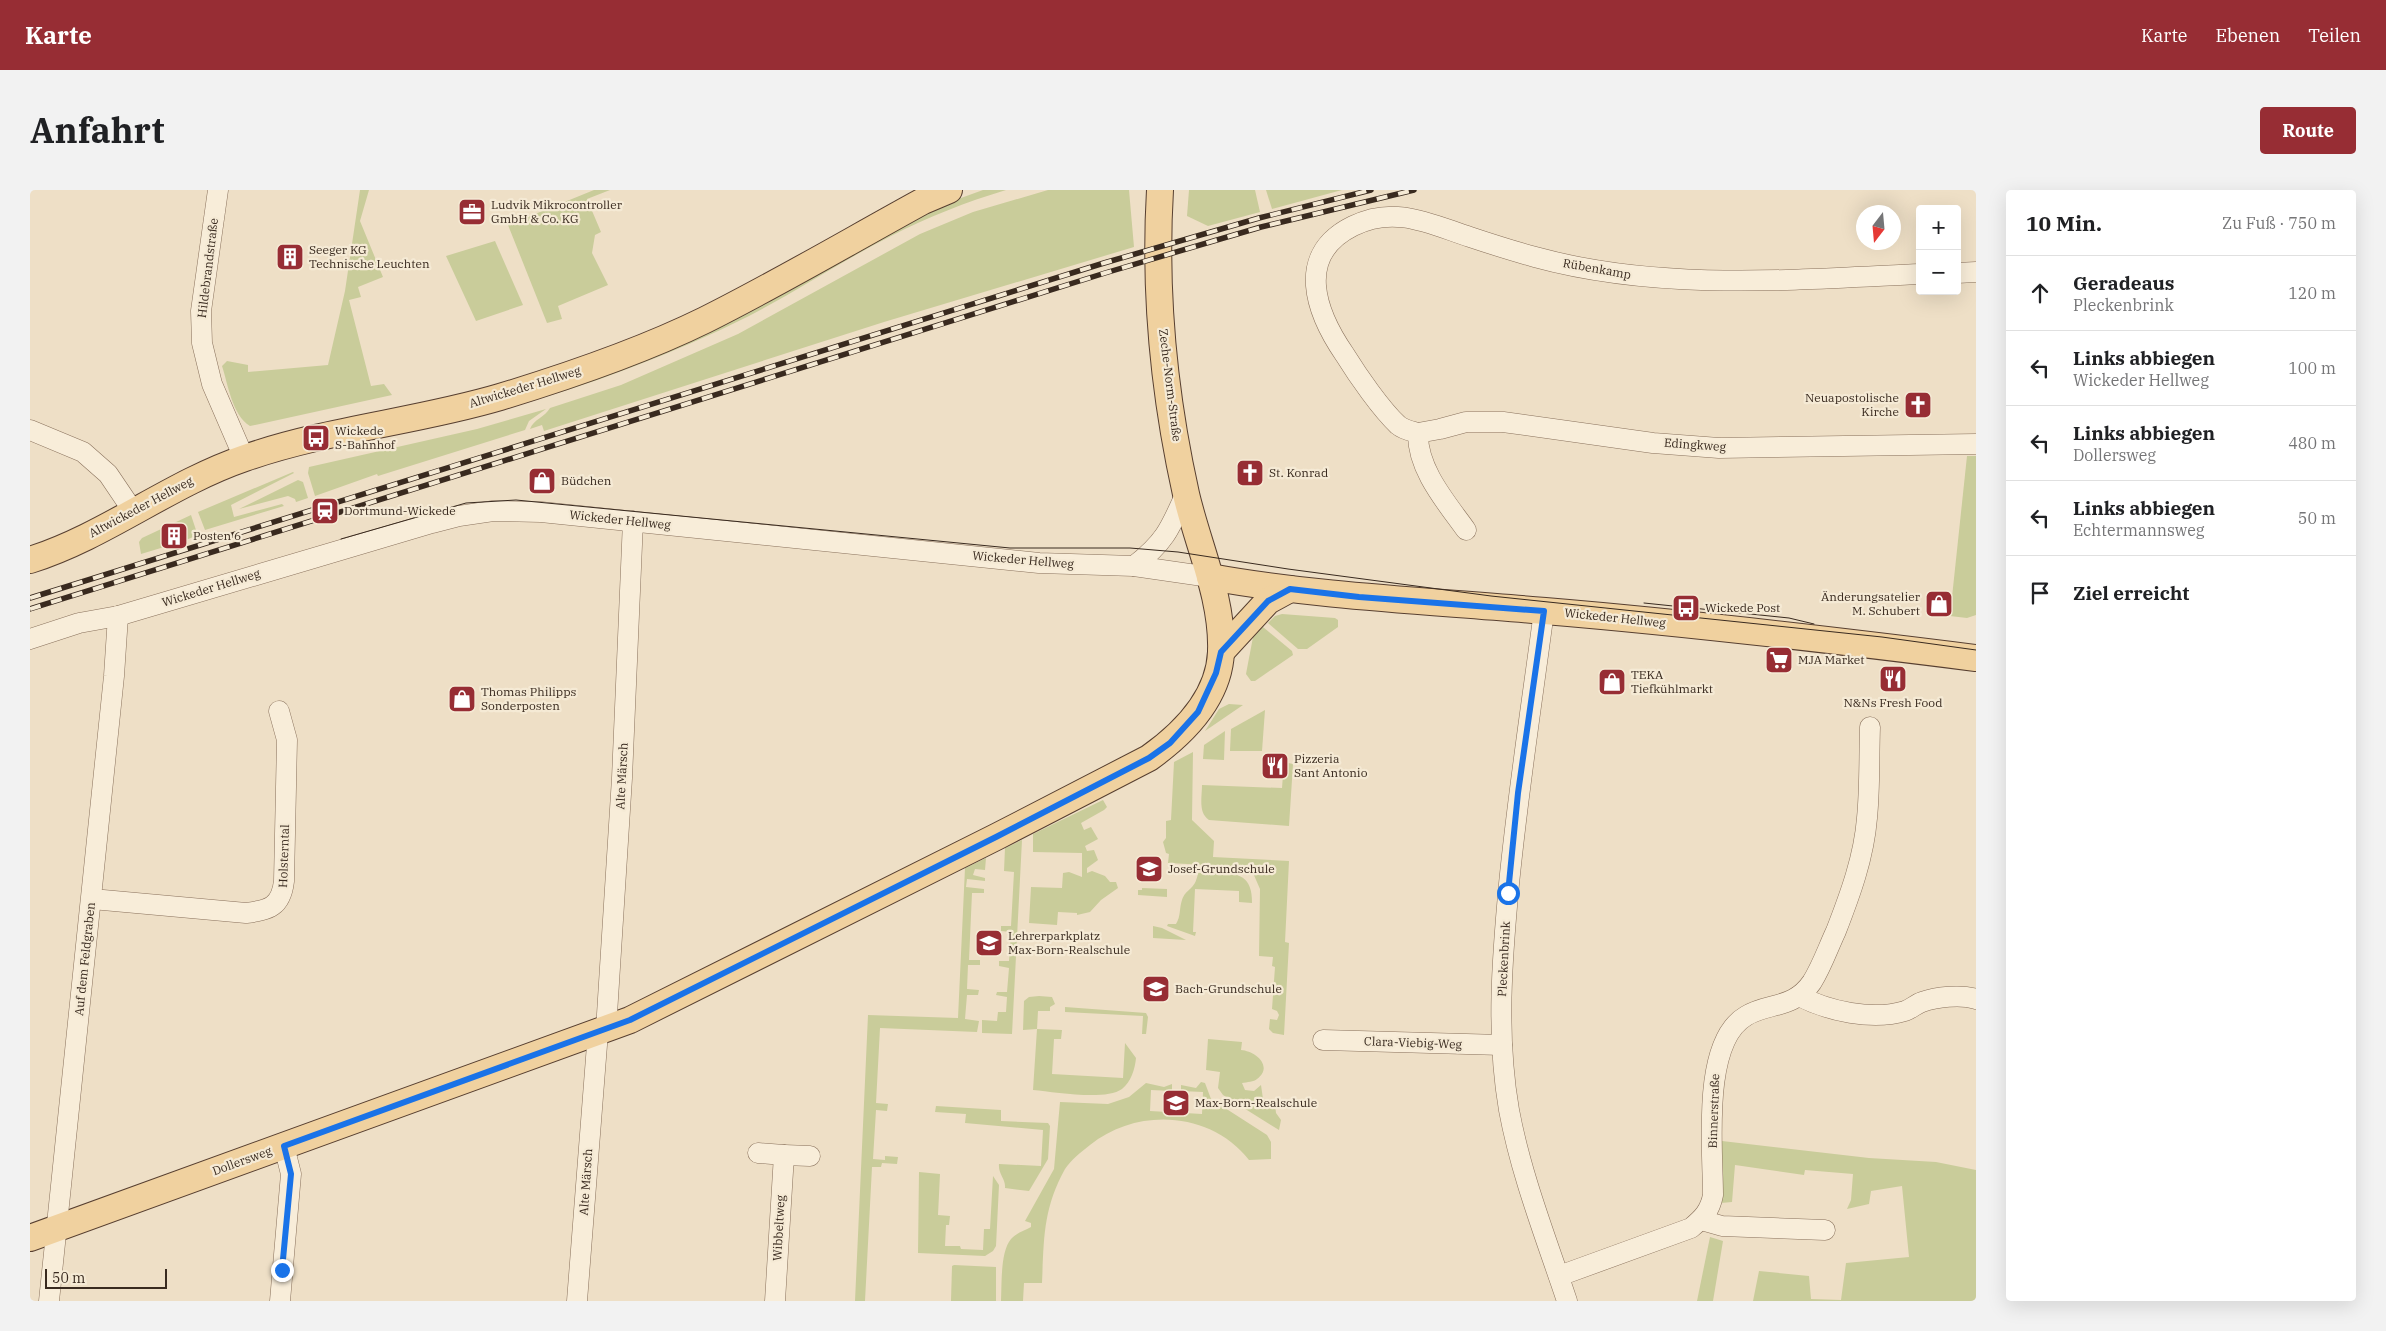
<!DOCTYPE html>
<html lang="de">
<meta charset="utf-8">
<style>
:root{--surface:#fff;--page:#f2f2f2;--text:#202124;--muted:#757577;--line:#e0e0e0;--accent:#972d34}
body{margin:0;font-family:"IBM Plex Serif",serif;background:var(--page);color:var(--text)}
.controls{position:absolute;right:15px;top:15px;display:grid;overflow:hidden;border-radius:5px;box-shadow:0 5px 20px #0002}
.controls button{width:45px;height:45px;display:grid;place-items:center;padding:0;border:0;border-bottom:1px solid var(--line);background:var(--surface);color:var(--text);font:25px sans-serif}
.compass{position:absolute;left:1826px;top:15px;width:45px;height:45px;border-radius:50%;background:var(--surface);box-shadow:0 5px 20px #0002;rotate:196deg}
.scale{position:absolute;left:15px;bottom:12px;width:122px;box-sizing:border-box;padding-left:5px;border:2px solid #392a1f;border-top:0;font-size:14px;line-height:18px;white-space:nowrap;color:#392a1f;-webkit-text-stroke:4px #f5ead5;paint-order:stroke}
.stop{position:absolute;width:15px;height:15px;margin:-11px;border:4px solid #1a73e8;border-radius:50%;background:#fff}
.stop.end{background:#1a73e8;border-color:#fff;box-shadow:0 1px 5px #0008}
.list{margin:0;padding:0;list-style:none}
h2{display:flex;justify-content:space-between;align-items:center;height:65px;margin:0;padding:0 20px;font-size:21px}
h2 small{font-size:16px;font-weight:400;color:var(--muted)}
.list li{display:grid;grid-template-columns:32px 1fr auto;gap:15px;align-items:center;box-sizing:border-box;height:75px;padding:0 20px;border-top:1px solid var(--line)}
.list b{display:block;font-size:19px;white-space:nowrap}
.list p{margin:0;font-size:16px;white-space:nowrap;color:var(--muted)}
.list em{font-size:16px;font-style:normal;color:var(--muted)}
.icon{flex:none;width:28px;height:28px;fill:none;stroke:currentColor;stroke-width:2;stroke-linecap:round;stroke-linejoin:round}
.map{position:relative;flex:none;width:1946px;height:1111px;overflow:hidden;border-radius:5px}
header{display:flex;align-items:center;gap:30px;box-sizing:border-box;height:70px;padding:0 25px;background:var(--accent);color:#fff}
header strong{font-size:24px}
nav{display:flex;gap:28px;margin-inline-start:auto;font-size:18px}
.intro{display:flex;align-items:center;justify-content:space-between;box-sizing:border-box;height:120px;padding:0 30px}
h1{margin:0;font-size:35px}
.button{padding:12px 22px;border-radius:5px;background:var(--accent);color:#fff;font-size:18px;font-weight:700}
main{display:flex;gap:30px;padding:0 30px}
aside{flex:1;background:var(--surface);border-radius:5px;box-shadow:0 5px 20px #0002}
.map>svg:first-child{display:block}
.green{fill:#c9cc9a}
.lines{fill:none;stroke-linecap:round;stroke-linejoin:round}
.minor-casing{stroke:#89715c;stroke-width:21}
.major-casing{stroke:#573f30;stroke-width:28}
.minor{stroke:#f8edd9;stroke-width:20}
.major{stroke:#f0d19f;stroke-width:26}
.tram{stroke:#392a1f;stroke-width:1}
.rail-casing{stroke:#392a1f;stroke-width:5.5}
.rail{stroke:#f5ead5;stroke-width:4;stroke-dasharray:11;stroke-linecap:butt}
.route{stroke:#1a73e8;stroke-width:6}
.labels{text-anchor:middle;stroke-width:4.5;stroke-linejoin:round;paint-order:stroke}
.poi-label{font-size:12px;fill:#392a1f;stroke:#f5ead5;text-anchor:start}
.street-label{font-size:12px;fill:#392a1f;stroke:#f5ead5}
</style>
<header>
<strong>Karte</strong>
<nav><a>Karte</a><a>Ebenen</a><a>Teilen</a></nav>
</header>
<div class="intro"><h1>Anfahrt</h1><a class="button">Route</a></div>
<main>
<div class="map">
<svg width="1946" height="1111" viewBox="0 0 1946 1111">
<rect width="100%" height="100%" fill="#eedfc6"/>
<!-- green -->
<g class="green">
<path d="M330,0H339L330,31L353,87L328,97L331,107L319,110L341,196L354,194L362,205L220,236C202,225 198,194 192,176L197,171L218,175V182L298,175L315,101Z"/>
<path d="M564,0H580L557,9L571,42L565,45L562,63L578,95L528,116L532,129L517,133L478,35Z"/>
<path d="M953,0H976C936,12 898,27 861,46C812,71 767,101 719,126C619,176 515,211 406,237L405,231L478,213L898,20Z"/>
<path d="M1018,0H1099L1104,57L854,132L514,241L512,235L500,239C504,229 515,227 520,218L591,195L708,144L890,44L943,22Z"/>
<path d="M1159,0H1225L1230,22L1178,36L1157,26Z"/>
<path d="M1236,0H1312L1242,19Z"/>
<path d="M465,51L493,115L446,131L416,66Z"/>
<path d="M516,219L499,231L495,240L348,286L347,284L285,306L278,283L279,277L447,239Z"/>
<path d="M1937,266H1946V425L1937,428L1920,426Z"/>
<path d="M263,282L264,283L201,315L204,327L252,314L254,316L175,340L168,322Z"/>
<path d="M268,290L273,292L278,308L266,312L265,309L258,306L209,319Z"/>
<path d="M161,325L167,343L162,345L163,347L149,353V351L153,349L150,339L135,344L138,353L143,352L144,354L111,364L109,352L112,348Z"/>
<path d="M1252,424L1305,428L1308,430V437L1277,459H1268L1238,433L1245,426Z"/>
<path d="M1233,437L1262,461L1263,465L1225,491H1221L1216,484L1223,447Z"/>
<path d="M1199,514L1213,515L1175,541L1189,519Z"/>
<path d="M1235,520L1232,561H1200L1201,539Z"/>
<path d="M1195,541L1194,570L1173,569L1174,555Z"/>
<path d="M1163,562L1162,630L1184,651L1183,667L1259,671L1255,752L1259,753L1254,845L1243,843L1239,839L1240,829L1247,830L1249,825L1247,821L1242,819L1245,777L1242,776L1243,767L1229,766L1230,699L1223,683L1214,677L1138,673L1139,664L1136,663L1133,652L1136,648V631L1141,630L1144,572Z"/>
<path d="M1254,572L1263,574L1259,636L1179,630C1168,623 1172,607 1172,595L1252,598Z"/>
<path d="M1073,610L1077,617L1074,620L1051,633L1054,640L1061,637L1068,649L1055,656L1057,661L1064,660L1068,670L1057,678V683L1062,681L1075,686L1080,692H1086L1088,698L1071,710L1060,722L1047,725V723L1028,722L1027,735L999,733L1001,697L1032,698L1033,683L1039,682L1052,687V663L1003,662V644Z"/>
<path d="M992,650L982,844L952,843V830L967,831L968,822H976L977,807L966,805L967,802H977L979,778L969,776V771H979L981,742L971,741V736H981L984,682L974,681L975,658Z"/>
<path d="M956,668L955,680L945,679L943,685L955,688V691L937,689L936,697L954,699V703H942L939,770H950V775H938L937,799L949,800L948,805H937L935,829L949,831L947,842L850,838L846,913L858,914L857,921L846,920L843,969L855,970V966L868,967L867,974L852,973L851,977H842L835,1111H825L838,825L928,828L935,678Z"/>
<path d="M1168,683C1195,684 1223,676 1222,713L1209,712V701L1165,699L1163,742H1166L1165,746L1137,736L1138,734H1146C1151,726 1149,719 1152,710C1156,698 1165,701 1168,683Z"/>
<path d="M1112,698L1137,699V707L1108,705V700H1112Z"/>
<path d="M1123,736L1132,738L1156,750L1123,748Z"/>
<path d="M1009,806L1022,807L1025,814L1020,817V821H1008L1007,839L1032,840L1031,849H1024L1022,884L1093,888L1095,853L1106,868C1105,879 1101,892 1092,899C1075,911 1025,902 1003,900L1007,839L993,840L994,811L999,807Z"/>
<path d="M1035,817L1116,823L1118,827L1116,844H1112L1113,826L1035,822Z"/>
<path d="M1178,849L1212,852L1211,860C1225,861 1244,876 1227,889C1224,892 1217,892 1212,893L1215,900L1224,901L1231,895L1233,909L1245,914L1246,923L1251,930L1249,940L1193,905L1188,898L1190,882L1176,880Z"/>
<path d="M1171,892L1175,893L1181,909L1237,945L1241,952V969L1219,970C1181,921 1107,917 1060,955C1051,962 1041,970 1035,979C1013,1019 1014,1048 1012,1093H994L993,1111H971C972,1095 970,1062 981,1049C986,1043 994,1041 1001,1037V1033L995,1031L1024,979L1030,912L1078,914L1099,907L1116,893L1134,897L1142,894V901L1121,900L1120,921L1172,924L1173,902L1151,901V895L1166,898Z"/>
<path d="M906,916L971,920V931L1018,933L1020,936L1018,969L999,1001L975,998C976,989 968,984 969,974L1011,976L1013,940L935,933L936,924L905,922Z"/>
<path d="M1692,951L1839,968L1906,972L1946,980V1111H1723L1729,1081L1779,1086L1781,1109L1811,1110L1816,1073L1879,1067L1872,996L1841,1001L1839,1014L1817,1019L1821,1010L1823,984L1775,980L1774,985L1705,975L1702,1012L1691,1013Z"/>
<path d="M889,982L910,984L908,1025L920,1026L919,1035H916L915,1056H930L931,1059L953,1060L954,1039H960L963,986L969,995L966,1056L963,1061L955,1066L888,1063Z"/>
<path d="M1680,1047L1693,1051L1683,1111H1667Z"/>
<path d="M924,1075L966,1077V1111H921L922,1076Z"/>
</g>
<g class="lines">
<defs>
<g id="minor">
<path d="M188,0L171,121L172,153L182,194L214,268"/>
<path d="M1927,83L1946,82"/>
<path d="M0,240L53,262L78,284L103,321"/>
<path d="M1388,243L1410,239L1436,232H1473L1623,253L1689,258L1946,254"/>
<path d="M1436,340C1416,312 1387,279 1388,243C1381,241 1374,240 1368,235C1351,219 1328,186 1315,165C1286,123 1264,65 1323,36C1365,15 1400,34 1440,47C1461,54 1483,61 1505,67C1629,101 1762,90 1890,84"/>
<path d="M1104,376C1135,352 1140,339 1156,303"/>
<path d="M1514,421C1502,512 1488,602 1479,694C1472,769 1466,845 1479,920C1491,985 1516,1048 1537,1111"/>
<path d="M0,449L49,433L88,426L402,333L429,326L463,321L511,322L1009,373L1104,376L1180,387"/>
<path d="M62,709L216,723C239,720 251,717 254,691L257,550L249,521"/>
<path d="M1769,806C1798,821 1842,831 1875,821C1881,819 1886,814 1892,812C1906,807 1931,804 1946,809"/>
<path d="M576,840L592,588L603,331"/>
<path d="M1293,850L1472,855"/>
<path d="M728,963L754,965L745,1111"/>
<path d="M754,965L780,966"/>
<path d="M1671,1030L1692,1036L1795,1040"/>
<path d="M1529,1086L1661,1038C1673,1028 1680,1021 1683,1005C1683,960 1671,852 1716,826C1738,812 1763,820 1782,792C1792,776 1798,758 1806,741C1820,705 1834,667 1837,628C1840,598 1839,567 1840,537"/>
<path d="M19,1111L84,486L88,426"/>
<path d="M250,1111L261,984L254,956"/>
<path d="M547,1111L568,842"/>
</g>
<g id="major">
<path d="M0,370C76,346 139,294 215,268C298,239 386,232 470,207C539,186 610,162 675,130C749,93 820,51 893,11L919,0"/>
<path d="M1180,387C1291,407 1403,411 1515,421C1659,433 1803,450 1946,468"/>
<path d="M1191,462L1238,411L1260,399"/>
<path d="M0,1048L600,830L966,647L1119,568C1154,543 1189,508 1191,462C1193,408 1168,356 1156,304C1134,205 1124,101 1130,0"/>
</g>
</defs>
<!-- minor casing -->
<use href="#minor" class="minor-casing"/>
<!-- major casing -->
<use href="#major" class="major-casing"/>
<!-- minor -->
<use href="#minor" class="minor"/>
<!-- major -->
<use href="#major" class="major"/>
<!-- tram -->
<g class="tram">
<path d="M311,349L436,313L486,310L980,358H1100L1148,362L1258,379L1461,406L1852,447L1946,460"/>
<path d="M1614,413L1759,428L1784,434"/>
</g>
<defs>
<g id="rail">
<path d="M0,408L1074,73L1229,28L1341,0"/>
<path d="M0,419L1075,83L1231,37L1384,0"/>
</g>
</defs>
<!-- rail casing -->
<use href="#rail" class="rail-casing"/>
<!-- rail -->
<use href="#rail" class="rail"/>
</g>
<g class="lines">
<!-- route -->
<path class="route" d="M252,1080L261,984L254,956L600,830L966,647L1119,568L1140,553L1168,522L1186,483L1191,462L1238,411L1260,399L1329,407L1514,421L1488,603L1478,703"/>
</g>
<!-- icons -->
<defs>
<symbol id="office-square" viewBox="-11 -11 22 22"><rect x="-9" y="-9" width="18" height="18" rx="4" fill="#972d34" stroke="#f5ead5"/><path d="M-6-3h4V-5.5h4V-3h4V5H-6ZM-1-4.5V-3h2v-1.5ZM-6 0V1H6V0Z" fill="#fff"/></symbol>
<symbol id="building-square" viewBox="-11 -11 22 22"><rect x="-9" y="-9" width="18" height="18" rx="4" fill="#972d34" stroke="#f5ead5"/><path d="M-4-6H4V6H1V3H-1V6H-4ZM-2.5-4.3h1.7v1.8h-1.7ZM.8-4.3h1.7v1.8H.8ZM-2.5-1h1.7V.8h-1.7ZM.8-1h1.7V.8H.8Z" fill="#fff"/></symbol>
<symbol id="church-square" viewBox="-11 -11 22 22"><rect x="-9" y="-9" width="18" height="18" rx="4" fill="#972d34" stroke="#f5ead5"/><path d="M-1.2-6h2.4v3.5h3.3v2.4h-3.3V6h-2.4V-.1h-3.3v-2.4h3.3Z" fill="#fff"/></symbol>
<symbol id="bus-square" viewBox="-11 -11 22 22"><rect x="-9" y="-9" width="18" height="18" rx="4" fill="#972d34" stroke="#f5ead5"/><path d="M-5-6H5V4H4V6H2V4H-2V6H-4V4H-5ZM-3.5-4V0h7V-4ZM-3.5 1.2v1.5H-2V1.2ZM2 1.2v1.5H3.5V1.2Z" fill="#fff"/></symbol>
<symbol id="shop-square" viewBox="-11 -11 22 22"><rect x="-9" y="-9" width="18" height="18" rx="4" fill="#972d34" stroke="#f5ead5"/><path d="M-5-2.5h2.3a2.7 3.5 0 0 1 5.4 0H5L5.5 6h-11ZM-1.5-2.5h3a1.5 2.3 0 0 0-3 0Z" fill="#fff"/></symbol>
<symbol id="station-square" viewBox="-11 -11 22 22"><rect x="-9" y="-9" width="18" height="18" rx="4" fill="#972d34" stroke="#f5ead5"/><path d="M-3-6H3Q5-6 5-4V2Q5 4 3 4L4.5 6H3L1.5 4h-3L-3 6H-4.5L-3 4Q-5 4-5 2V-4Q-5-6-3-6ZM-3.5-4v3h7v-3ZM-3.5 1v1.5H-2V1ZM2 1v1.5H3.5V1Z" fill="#fff"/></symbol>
<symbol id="supermarket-square" viewBox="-11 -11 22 22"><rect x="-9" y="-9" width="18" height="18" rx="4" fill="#972d34" stroke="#f5ead5"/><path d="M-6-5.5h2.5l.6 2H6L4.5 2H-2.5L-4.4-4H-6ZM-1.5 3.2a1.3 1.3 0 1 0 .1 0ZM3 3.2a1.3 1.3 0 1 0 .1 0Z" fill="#fff"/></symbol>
<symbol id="restaurant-square" viewBox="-11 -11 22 22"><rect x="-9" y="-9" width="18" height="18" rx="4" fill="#972d34" stroke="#f5ead5"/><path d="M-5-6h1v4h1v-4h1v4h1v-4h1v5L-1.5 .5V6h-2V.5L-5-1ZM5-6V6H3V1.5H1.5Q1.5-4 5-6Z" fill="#fff"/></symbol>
<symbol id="school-square" viewBox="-11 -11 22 22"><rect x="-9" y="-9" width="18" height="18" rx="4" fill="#972d34" stroke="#f5ead5"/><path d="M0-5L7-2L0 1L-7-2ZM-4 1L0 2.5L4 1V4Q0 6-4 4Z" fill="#fff"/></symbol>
</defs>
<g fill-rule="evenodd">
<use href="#office-square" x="426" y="6" width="32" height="32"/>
<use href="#building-square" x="244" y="51" width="32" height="32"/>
<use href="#church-square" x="1872" y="199" width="32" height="32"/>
<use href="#bus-square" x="270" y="232" width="32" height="32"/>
<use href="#church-square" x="1204" y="267" width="32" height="32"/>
<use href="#shop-square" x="496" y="275" width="32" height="32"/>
<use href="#station-square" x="279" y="305" width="32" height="32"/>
<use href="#building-square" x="128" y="330" width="32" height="32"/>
<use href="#shop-square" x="1893" y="398" width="32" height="32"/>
<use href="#bus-square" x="1640" y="402" width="32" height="32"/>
<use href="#supermarket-square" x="1733" y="454" width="32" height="32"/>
<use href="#restaurant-square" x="1847" y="473" width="32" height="32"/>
<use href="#shop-square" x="1566" y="476" width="32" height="32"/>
<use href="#shop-square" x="416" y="493" width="32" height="32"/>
<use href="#restaurant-square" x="1229" y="560" width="32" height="32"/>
<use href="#school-square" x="1103" y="663" width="32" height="32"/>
<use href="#school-square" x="943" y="737" width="32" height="32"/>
<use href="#school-square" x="1110" y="783" width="32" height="32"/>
<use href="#school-square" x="1130" y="897" width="32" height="32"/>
</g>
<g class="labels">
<!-- poi labels -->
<g class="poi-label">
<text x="461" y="19">Ludvik Mikrocontroller<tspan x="461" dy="14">GmbH &amp; Co. KG</tspan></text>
<text x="279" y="64">Seeger KG<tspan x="279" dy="14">Technische Leuchten</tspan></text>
<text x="1869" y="212" text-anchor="end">Neuapostolische<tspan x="1869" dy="14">Kirche</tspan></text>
<text x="305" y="245">Wickede<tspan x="305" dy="14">S-Bahnhof</tspan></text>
<text x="1239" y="287">St. Konrad</text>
<text x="531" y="295">Büdchen</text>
<text x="314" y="325">Dortmund-Wickede</text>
<text x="163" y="350">Posten 6</text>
<text x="1890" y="411" text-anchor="end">Änderungsatelier<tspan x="1890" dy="14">M. Schubert</tspan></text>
<text x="1675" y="422">Wickede Post</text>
<text x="1768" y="474">MJA Market</text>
<text x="1601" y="489">TEKA<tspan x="1601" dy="14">Tiefkühlmarkt</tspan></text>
<text x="451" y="506">Thomas Philipps<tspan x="451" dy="14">Sonderposten</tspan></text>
<text x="1863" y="517" text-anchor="middle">N&amp;Ns Fresh Food</text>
<text x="1264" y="573">Pizzeria<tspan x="1264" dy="14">Sant Antonio</tspan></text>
<text x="1138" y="683">Josef-Grundschule</text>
<text x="978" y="750">Lehrerparkplatz<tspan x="978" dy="14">Max-Born-Realschule</tspan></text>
<text x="1145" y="803">Bach-Grundschule</text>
<text x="1165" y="917">Max-Born-Realschule</text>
</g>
<!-- street labels -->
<g class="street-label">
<text transform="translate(178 78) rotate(-83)" y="4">Hildebrandstraße</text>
<text transform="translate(1567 79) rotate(10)" y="4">Rübenkamp</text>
<text transform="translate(1140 195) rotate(83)" y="4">Zeche-Norm-Straße</text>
<text transform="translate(495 197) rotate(-17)" y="4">Altwickeder Hellweg</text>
<text transform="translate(1665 255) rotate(4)" y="4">Edingkweg</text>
<text transform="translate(111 317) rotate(-28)" y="4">Altwickeder Hellweg</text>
<text transform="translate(590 330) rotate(6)" y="4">Wickeder Hellweg</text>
<text transform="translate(993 370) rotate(5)" y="4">Wickeder Hellweg</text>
<text transform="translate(181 398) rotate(-17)" y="4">Wickeder Hellweg</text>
<text transform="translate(1585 428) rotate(6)" y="4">Wickeder Hellweg</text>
<text transform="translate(592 586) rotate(-87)" y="4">Alte Märsch</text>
<text transform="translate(254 666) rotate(-88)" y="4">Holsterntal</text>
<text transform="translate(55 769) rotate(-84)" y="4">Auf dem Feldgraben</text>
<text transform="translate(1474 769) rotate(-87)" y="4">Pleckenbrink</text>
<text transform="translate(1383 853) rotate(2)" y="4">Clara-Viebig-Weg</text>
<text transform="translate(1684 921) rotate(-88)" y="4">Binnerstraße</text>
<text transform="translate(212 971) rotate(-20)" y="4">Dollersweg</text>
<text transform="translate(556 992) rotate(-86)" y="4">Alte Märsch</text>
<text transform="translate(749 1038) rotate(-87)" y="4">Wibbeltweg</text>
</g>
</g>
</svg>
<div class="controls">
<button>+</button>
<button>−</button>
</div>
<svg class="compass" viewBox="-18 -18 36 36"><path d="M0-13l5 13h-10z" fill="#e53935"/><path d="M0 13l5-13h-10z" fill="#757577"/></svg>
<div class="scale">50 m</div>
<div class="stop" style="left:1478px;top:703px"></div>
<div class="stop end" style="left:252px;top:1080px"></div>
</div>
<aside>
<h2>10 Min.<small>Zu Fuß · 750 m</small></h2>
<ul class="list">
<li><svg class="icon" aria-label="ahead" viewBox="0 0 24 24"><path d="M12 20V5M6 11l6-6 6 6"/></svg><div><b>Geradeaus</b><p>Pleckenbrink</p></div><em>120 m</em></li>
<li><svg class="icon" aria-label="left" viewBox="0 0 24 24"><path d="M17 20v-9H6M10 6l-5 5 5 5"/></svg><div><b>Links abbiegen</b><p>Wickeder Hellweg</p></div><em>100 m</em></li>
<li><svg class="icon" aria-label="left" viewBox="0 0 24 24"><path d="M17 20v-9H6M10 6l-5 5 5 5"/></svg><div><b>Links abbiegen</b><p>Dollersweg</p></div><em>480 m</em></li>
<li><svg class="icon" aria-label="left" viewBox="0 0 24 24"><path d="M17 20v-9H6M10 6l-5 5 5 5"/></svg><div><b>Links abbiegen</b><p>Echtermannsweg</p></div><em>50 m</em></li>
<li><svg class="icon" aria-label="arrive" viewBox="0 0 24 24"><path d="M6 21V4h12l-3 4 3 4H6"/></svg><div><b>Ziel erreicht</b></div></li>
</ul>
</aside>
</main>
